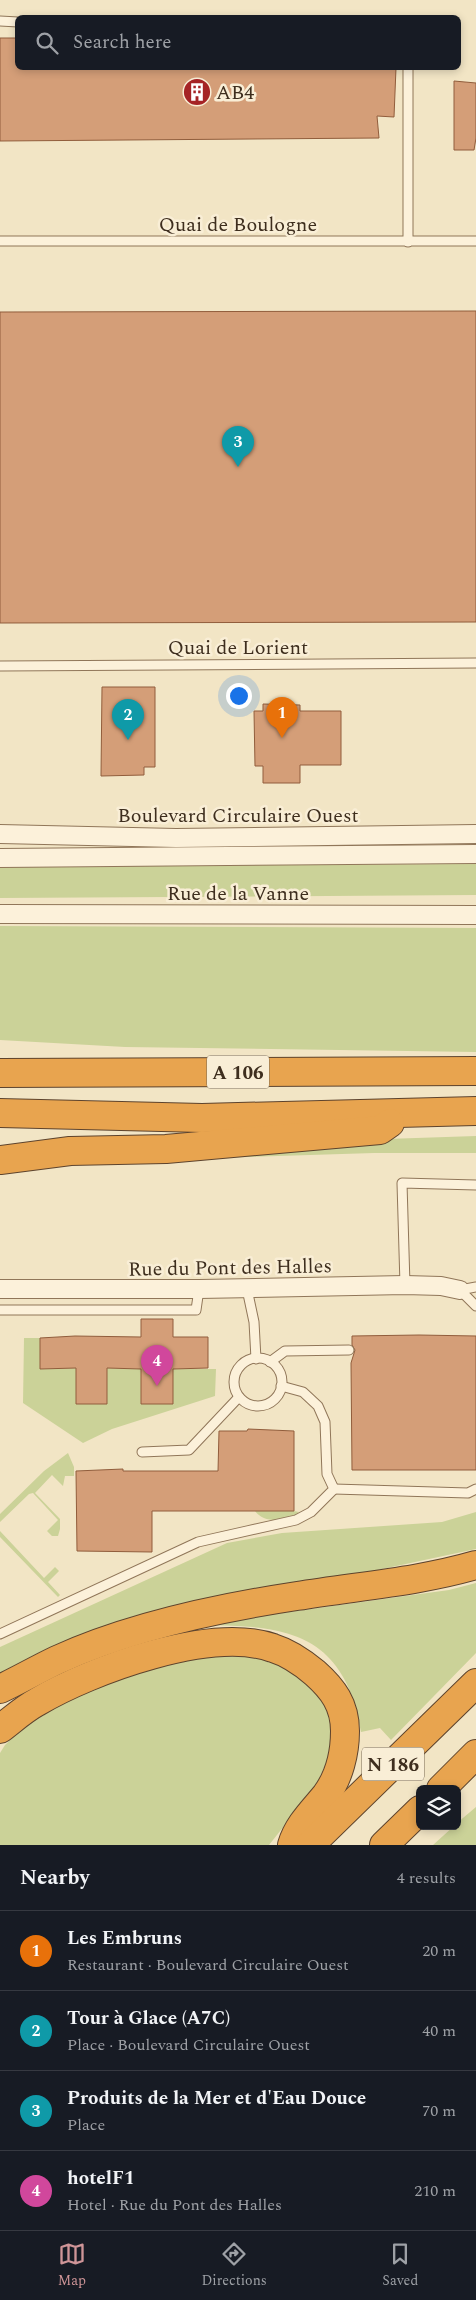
<!DOCTYPE html>
<meta charset="utf-8">
<style>
:root{--surface:#171b24;--page:#20242c;--text:#f1f3f6;--muted:#9ea1a6;--line:#363941;--accent:#cf9598}
body{margin:0;font-family:Spectral,serif;background:var(--page);color:var(--text)}
.controls{position:absolute;right:15px;bottom:15px;display:grid;overflow:hidden;border-radius:8px;box-shadow:0 2px 8px #0003}
.controls button{width:45px;height:45px;display:grid;place-items:center;padding:0;border:0;border-bottom:1px solid var(--line);background:var(--surface);color:var(--text);font:25px sans-serif}
.you{position:absolute;left:238px;top:695px;width:18px;height:18px;margin:-12px;border:4px solid #fff;border-radius:50%;background:#1a73e8;box-shadow:0 0 0 8px #1a73e833}
.badge{display:grid;place-items:center;width:32px;height:32px;border-radius:50%;background:var(--accent);color:#fff;font-size:16px;font-weight:700}
.pin{position:absolute;translate:-50% -41px;filter:drop-shadow(0 1px 2px #0008)}
.pin::after{content:'';position:absolute;top:26px;width:18px;height:15px;background:inherit;clip-path:polygon(0 0,100% 0,50% 100%)}
.list{margin:0;padding:0;list-style:none}
h2{display:flex;justify-content:space-between;align-items:center;height:65px;margin:0;padding:0 20px;font-size:21px}
h2 small{font-size:16px;font-weight:400;color:var(--muted)}
.list li{display:grid;grid-template-columns:32px 1fr auto;gap:15px;align-items:center;box-sizing:border-box;height:80px;padding:0 20px;border-top:1px solid var(--line)}
.list b{display:block;font-size:19px;white-space:nowrap}
.list p{margin:0;font-size:16px;white-space:nowrap;color:var(--muted)}
.list em{font-size:16px;font-style:normal;color:var(--muted)}
.icon{flex:none;width:28px;height:28px;fill:none;stroke:currentColor;stroke-width:2;stroke-linecap:round;stroke-linejoin:round}
.map{position:relative;flex:none;width:476px;height:1845px;overflow:hidden}
.search{position:absolute;background:var(--surface);box-shadow:0 2px 8px #0003;left:15px;right:15px;top:15px;height:55px;display:flex;align-items:center;gap:12px;box-sizing:border-box;padding:0 18px;border-radius:8px;color:var(--muted);font-size:19px}
.sheet{height:385px;background:var(--surface)}
nav{display:flex;justify-content:space-around;align-items:center;box-sizing:border-box;height:70px;border-top:1px solid var(--line);background:var(--surface);font-size:14px;color:var(--muted)}
nav a{display:grid;justify-items:center;gap:2px}
nav .on{color:var(--accent)}
.map>svg:first-child{display:block}
.green{fill:#cbd298}
.building{fill:#d49e78;stroke:#915d3c}
.lines{fill:none;stroke-linecap:round;stroke-linejoin:round}
.lane-casing{stroke:#907659;stroke-width:11}
.street-casing{stroke:#907659;stroke-width:20}
.highway-casing{stroke:#5d432d;stroke-width:30}
.lane{stroke:#fcf1da;stroke-width:9}
.street{stroke:#fcf1da;stroke-width:18}
.highway{stroke:#e8a44f;stroke-width:28}
.labels{text-anchor:middle;stroke-width:5;stroke-linejoin:round;paint-order:stroke}
.shield{fill:#f9eed6;stroke:#766855;stroke-width:1}
.shield-label{font-size:19px;font-weight:bold;fill:#3e2e1e}
.poi-label{font-size:20px;fill:#3e2e1e;stroke:#f9eed6;text-anchor:start}
.street-label{font-size:20px;fill:#3e2e1e;stroke:#f9eed6}
</style>
<div class="map">
<svg width="476" height="1845" viewBox="0 0 476 1845">
<rect width="100%" height="100%" fill="#f2e5c5"/>
<!-- green -->
<g class="green">
<path d="M476,864V895L0,898V866Z"/>
<path d="M0,926L476,928V1052L125,1047L0,1040Z"/>
<path d="M476,1136V1153H374L83,1162L296,1142Z"/>
<path d="M24,1338H40V1369L76,1368V1404L107,1403V1368L141,1369L173,1404V1369H216L215,1396L112,1429L83,1443L23,1403Z"/>
<path d="M68,1453L74,1467V1476H65L63,1486L52,1475L35,1493L60,1519V1529L58,1536H52L47,1531L58,1520L33,1493L29,1494L0,1522V1514L44,1471Z"/>
<path d="M255,1511H294L299,1512C288,1522 264,1524 255,1511Z"/>
<path d="M476,1512V1549L373,1571L257,1588L230,1596L190,1602L121,1621L0,1674V1647L227,1543L282,1533L442,1522Z"/>
<path d="M0,1531L44,1578L55,1567L59,1571L48,1582L60,1595L58,1597L0,1537Z"/>
<path d="M476,1583V1653L391,1740L380,1728L361,1732C344,1630 284,1625 195,1625L449,1590Z"/>
<path d="M231,1652L276,1660L323,1694L333,1724L329,1757L315,1787L269,1845H0V1753L5,1745L29,1722L67,1698L166,1662Z"/>
<path d="M476,1807V1845H433L454,1826H457V1823Z"/>
</g>
<!-- building -->
<g class="building">
<path d="M0,38H18V68H396L394,117L377,116L379,138L0,141Z"/>
<path d="M454,81L476,83V138L474,150H454Z"/>
<path d="M476,311V622L0,623V312Z"/>
<path d="M102,687H155V767H144V775L101,776Z"/>
<path d="M263,704L300,705V711H341V765H300V783H263V766H255L254,711H263Z"/>
<path d="M141,1319H173V1337H208V1368L173,1369V1404H141V1369L107,1368V1404H76V1368L40,1369V1338L75,1336L141,1337Z"/>
<path d="M419,1335L476,1336V1470H352L351,1363L355,1350L352,1345V1336Z"/>
<path d="M248,1429L294,1431V1511H152V1552L77,1551L76,1471L123,1469V1471H218L219,1431H247Z"/>
</g>
<g class="lines">
<defs>
<g id="lane">
<path d="M0,21L18,22"/>
<path d="M408,68V242"/>
<path d="M0,241H476"/>
<path d="M0,666L476,663"/>
<path d="M405,1285L402,1183L476,1185"/>
<path d="M247,1289L254,1322L256,1359"/>
<path d="M460,1290L476,1306"/>
<path d="M460,1290L476,1287"/>
<path d="M0,1310H196L199,1289"/>
<circle cx="258" cy="1382" r="24"/>
<path d="M270,1362L285,1351L349,1350"/>
<path d="M142,1452L189,1450L239,1397"/>
<path d="M334,1489L468,1493L476,1489"/>
<path d="M0,1634L198,1542L296,1520L311,1512L334,1489L327,1474L325,1422L318,1406L303,1392L281,1386"/>
</g>
<g id="street">
<path d="M0,834L176,838L476,834"/>
<path d="M0,858L476,854"/>
<path d="M0,914L476,915"/>
<path d="M0,1289H199L405,1285L441,1286L460,1290"/>
</g>
<g id="highway">
<path d="M0,1073L476,1071"/>
<path d="M0,1113L202,1118L476,1111"/>
<path d="M0,1160L70,1151L166,1149L380,1130L390,1123"/>
<path d="M0,1689C19,1680 38,1669 57,1660C131,1626 218,1608 297,1596C357,1586 418,1582 476,1565"/>
<path d="M0,1729C12,1720 24,1709 37,1702C91,1670 211,1626 273,1648C289,1653 302,1662 315,1673C333,1689 345,1705 345,1731C345,1753 339,1777 326,1795C313,1811 298,1825 292,1845"/>
<path d="M441,1789L476,1754"/>
<path d="M310,1845L476,1683"/>
<path d="M384,1845L420,1810"/>
</g>
</defs>
<!-- lane casing -->
<use href="#lane" class="lane-casing"/>
<!-- street casing -->
<use href="#street" class="street-casing"/>
<!-- highway casing -->
<use href="#highway" class="highway-casing"/>
<!-- lane -->
<use href="#lane" class="lane"/>
<!-- street -->
<use href="#street" class="street"/>
<!-- highway -->
<use href="#highway" class="highway"/>
</g>
<!-- icons -->
<defs>
<symbol id="building-disc" viewBox="-11 -11 22 22"><circle r="9.5" fill="#a52325" stroke="#f9eed6"/><path d="M-4-6H4V6H1V3H-1V6H-4ZM-2.5-4.3h1.7v1.8h-1.7ZM.8-4.3h1.7v1.8H.8ZM-2.5-1h1.7V.8h-1.7ZM.8-1h1.7V.8H.8Z" fill="#fff"/></symbol>
</defs>
<g fill-rule="evenodd">
<use href="#building-disc" x="181" y="76" width="32" height="32"/>
</g>
<g class="labels">
<!-- shield labels -->
<g class="shield">
<rect x="207" y="1055.5" width="62" height="33" rx="4"/>
<rect x="362" y="1747.5" width="62" height="33" rx="4"/>
</g>
<g class="shield-label">
<text x="238" y="1079">A 106</text>
<text x="393" y="1771">N 186</text>
</g>
<!-- poi labels -->
<g class="poi-label">
<text x="216" y="99">AB4</text>
</g>
<!-- street labels -->
<g class="street-label">
<text x="238" y="231">Quai de Boulogne</text>
<text x="238" y="654">Quai de Lorient</text>
<text x="238" y="822">Boulevard Circulaire Ouest</text>
<text x="238" y="900">Rue de la Vanne</text>
<text transform="translate(230 1267) rotate(-1)" y="7">Rue du Pont des Halles</text>
</g>
</g>
</svg>
<div class="controls">
<button><svg class="icon" aria-label="layers" viewBox="0 0 24 24"><path d="M12 4l9 5-9 5-9-5zM3 14l9 5 9-5"/></svg></button>
</div>
<div class="you"></div>
<div class="pin badge" style="left:282px;top:738px;background:#e8710a">1</div>
<div class="pin badge" style="left:128px;top:740px;background:#0f9aa8">2</div>
<div class="pin badge" style="left:238px;top:467px;background:#0f9aa8">3</div>
<div class="pin badge" style="left:157px;top:1386px;background:#d1479c">4</div>
<div class="search"><svg class="icon" aria-label="search" viewBox="0 0 24 24"><circle cx="10" cy="10" r="6"/><path d="M15 15l6 6"/></svg>Search here</div>
</div>
<section class="sheet">
<h2>Nearby<small>4 results</small></h2>
<ul class="list">
<li><span class="badge" style="background:#e8710a">1</span><div><b>Les Embruns</b><p>Restaurant · Boulevard Circulaire Ouest</p></div><em>20 m</em></li>
<li><span class="badge" style="background:#0f9aa8">2</span><div><b>Tour à Glace (A7C)</b><p>Place · Boulevard Circulaire Ouest</p></div><em>40 m</em></li>
<li><span class="badge" style="background:#0f9aa8">3</span><div><b>Produits de la Mer et d'Eau Douce</b><p>Place</p></div><em>70 m</em></li>
<li><span class="badge" style="background:#d1479c">4</span><div><b>hotelF1</b><p>Hotel · Rue du Pont des Halles</p></div><em>210 m</em></li>
</ul>
</section>
<nav>
<a class="on"><svg class="icon" aria-label="map" viewBox="0 0 24 24"><path d="M3 6l6-2 6 2 6-2v14l-6 2-6-2-6 2zM9 4v14M15 6v14"/></svg>Map</a>
<a><svg class="icon" aria-label="directions" viewBox="0 0 24 24"><path d="M12 3l9 9-9 9-9-9zM9 14v-3h6M13 9l2 2-2 2"/></svg>Directions</a>
<a><svg class="icon" aria-label="saved" viewBox="0 0 24 24"><path d="M7 4h10v16l-5-4-5 4z"/></svg>Saved</a>
</nav>
